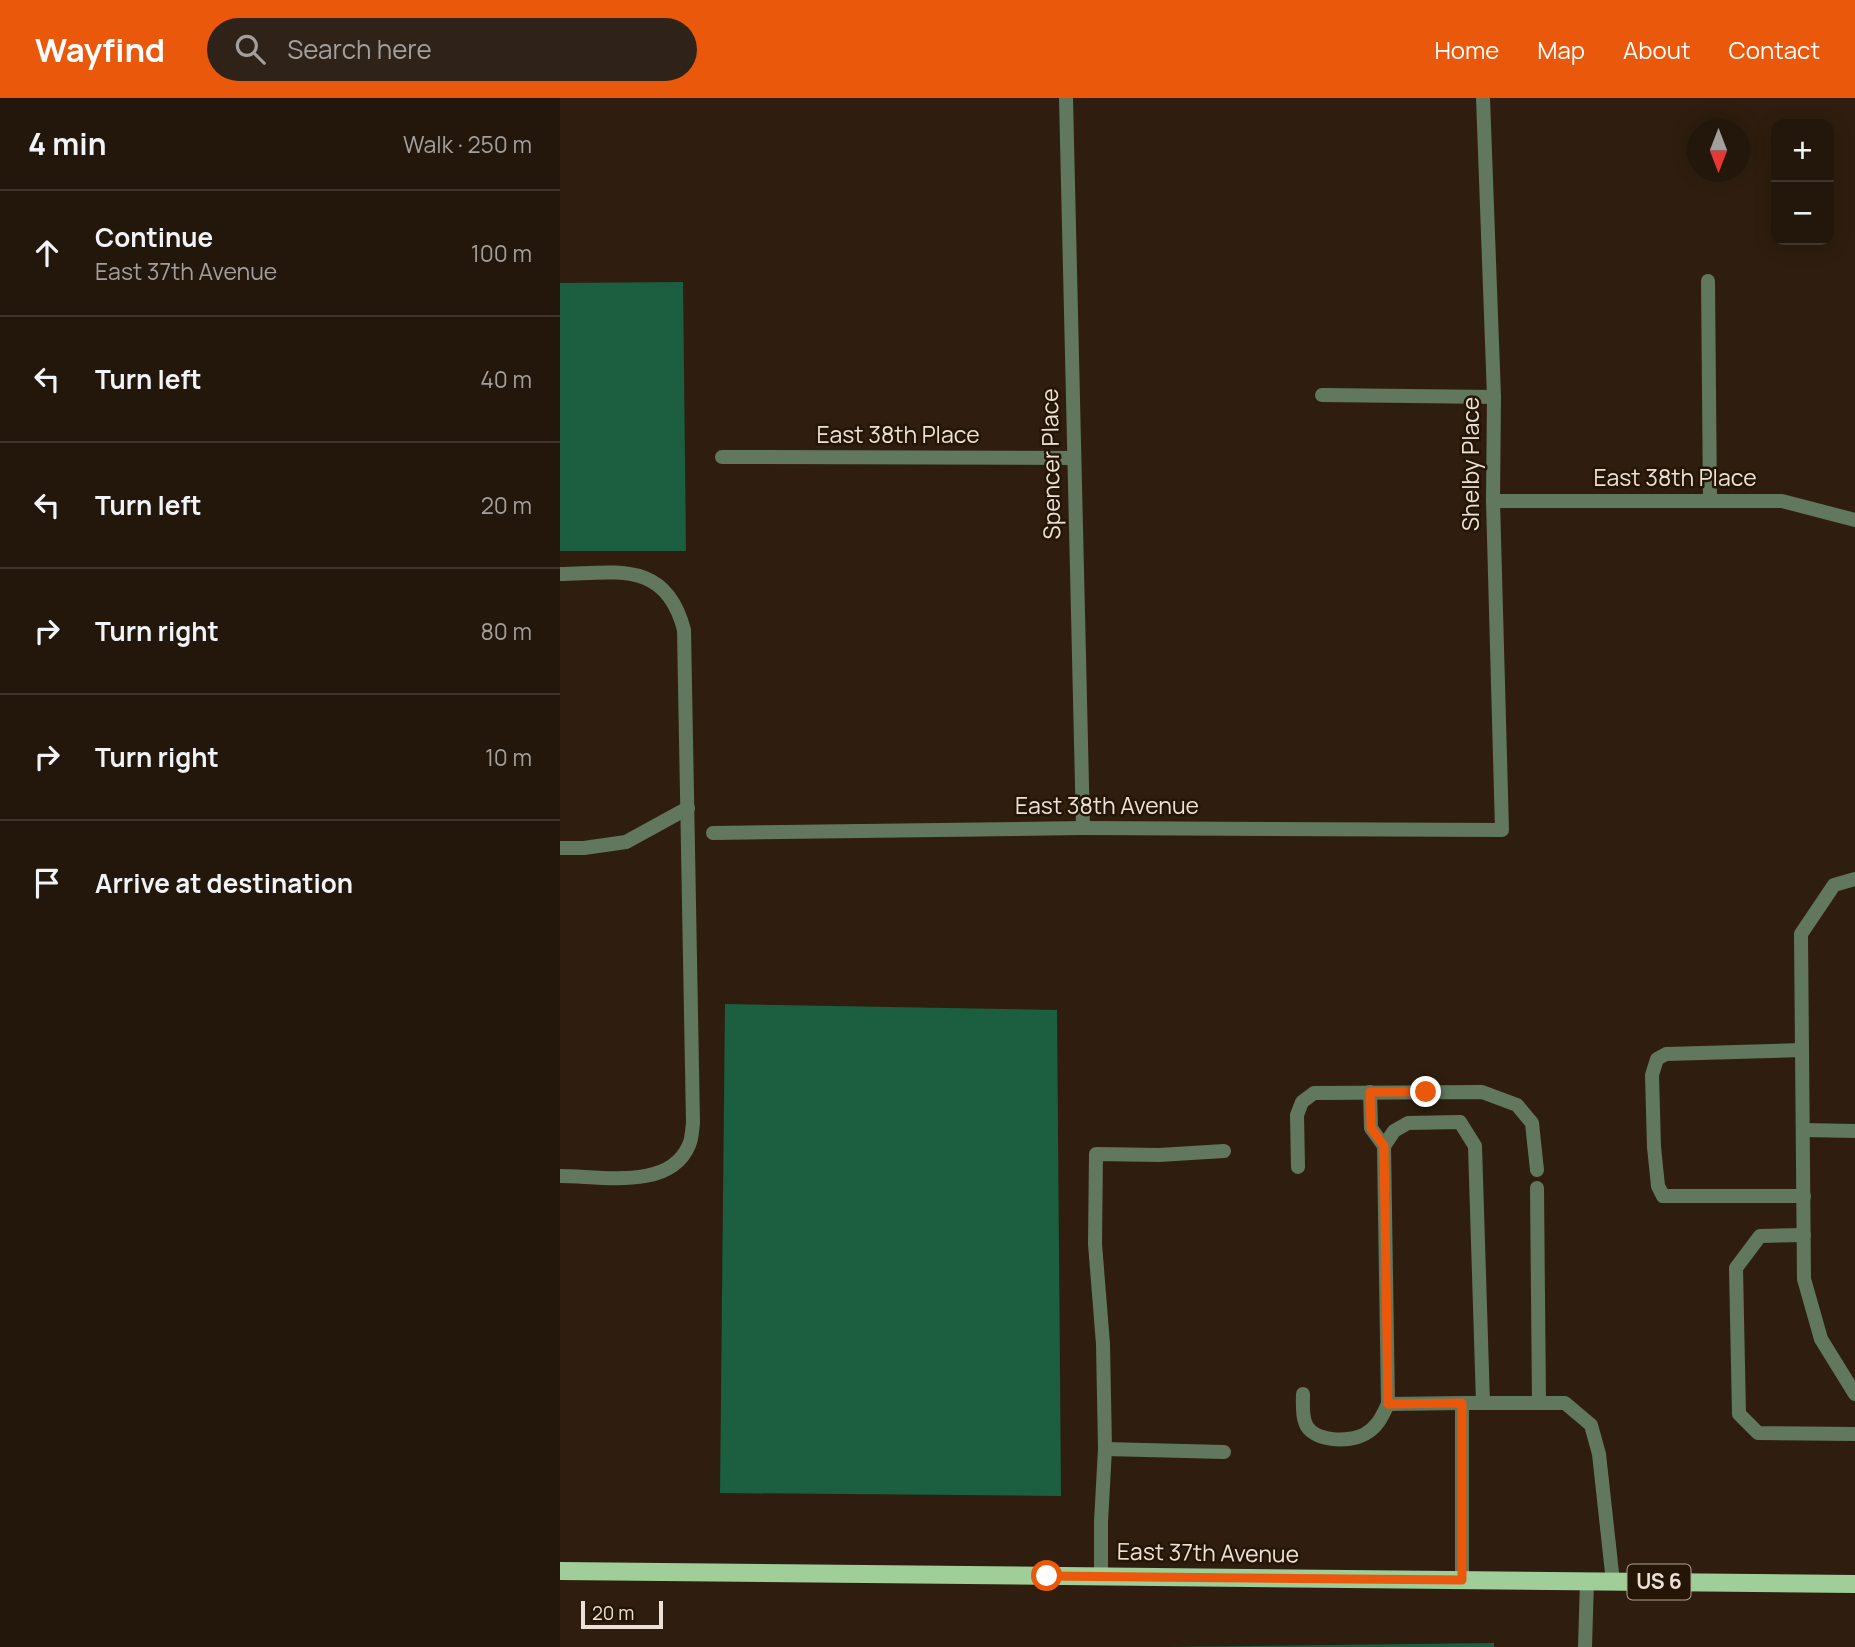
<!DOCTYPE html>
<meta charset="utf-8">
<style>
:root{--surface:#23160b;--page:#2f2319;--text:#f1f3f6;--muted:#a39f9d;--line:#40352c;--accent:#ea580c}
body{margin:0;font-family:Manrope,sans-serif;background:var(--page);color:var(--text)}
.controls{position:absolute;right:21px;top:21px;display:grid;overflow:hidden;border-radius:14px;box-shadow:0 4px 18px #0003}
.controls button{width:63px;height:63px;display:grid;place-items:center;padding:0;border:0;border-bottom:2px solid var(--line);background:var(--surface);color:var(--text);font:35px sans-serif}
.compass{position:absolute;left:1127px;top:21px;width:63px;height:63px;border-radius:50%;background:var(--surface);box-shadow:0 4px 18px #0003;rotate:180deg}
.scale{position:absolute;left:21px;bottom:18px;width:82px;box-sizing:border-box;padding-left:7px;border:4px solid #ece0d7;border-top:0;font-size:19px;line-height:24px;white-space:nowrap;color:#ece0d7;-webkit-text-stroke:5px #251506;paint-order:stroke}
.stop{position:absolute;width:21px;height:21px;margin:-16px;border:5px solid #ea580c;border-radius:50%;background:#fff}
.stop.end{background:#ea580c;border-color:#fff;box-shadow:0 2px 7px #0008}
.list{margin:0;padding:0;list-style:none}
h2{display:flex;justify-content:space-between;align-items:center;height:91px;margin:0;padding:0 28px;font-size:30px}
h2 small{font-size:23px;font-weight:400;color:var(--muted)}
.list li{display:grid;grid-template-columns:46px 1fr auto;gap:21px;align-items:center;box-sizing:border-box;height:126px;padding:0 28px;border-top:2px solid var(--line)}
.list b{display:block;font-size:26px;white-space:nowrap}
.list p{margin:0;font-size:23px;white-space:nowrap;color:var(--muted)}
.list em{font-size:23px;font-style:normal;color:var(--muted)}
.icon{flex:none;width:38px;height:38px;fill:none;stroke:currentColor;stroke-width:2;stroke-linecap:round;stroke-linejoin:round}
.map{position:relative;flex:none;width:1295px;height:1549px;overflow:hidden}
header{display:flex;align-items:center;gap:42px;box-sizing:border-box;height:98px;padding:0 35px;background:var(--accent);color:#fff}
header strong{font-size:33px}
nav{display:flex;gap:38px;margin-inline-start:auto;font-size:24px}
.search{width:490px;height:63px;background:var(--page);display:flex;align-items:center;gap:18px;box-sizing:border-box;padding:0 24px;border-radius:38px;color:var(--muted);font-size:26px}
main{display:flex}
aside{flex:1;background:var(--surface)}
.map>svg:first-child{display:block}
.forest{fill:#1b5e40}
.lines{fill:none;stroke-linecap:round;stroke-linejoin:round}
.service{stroke:#61775e;stroke-width:14}
.minor{stroke:#61775e;stroke-width:14}
.primary{stroke:#9fce99;stroke-width:18}
.route{stroke:#ea580c;stroke-width:9}
.labels{text-anchor:middle;stroke-width:5;stroke-linejoin:round;paint-order:stroke}
.shield{fill:#251506;stroke:#b0a398;stroke-width:2}
.shield-label{font-size:21px;font-weight:bold;fill:#ece0d7}
.street-label{font-size:23px;fill:#ece0d7;stroke:#251506}
</style>
<header>
<strong>Wayfind</strong>
<div class="search"><svg class="icon" aria-label="search" viewBox="0 0 24 24"><circle cx="10" cy="10" r="6"/><path d="M15 15l6 6"/></svg>Search here</div>
<nav><a>Home</a><a>Map</a><a>About</a><a>Contact</a></nav>
</header>
<main>
<aside>
<h2>4 min<small>Walk · 250 m</small></h2>
<ul class="list">
<li><svg class="icon" aria-label="ahead" viewBox="0 0 24 24"><path d="M12 20V5M6 11l6-6 6 6"/></svg><div><b>Continue</b><p>East 37th Avenue</p></div><em>100 m</em></li>
<li><svg class="icon" aria-label="left" viewBox="0 0 24 24"><path d="M17 20v-9H6M10 6l-5 5 5 5"/></svg><div><b>Turn left</b></div><em>40 m</em></li>
<li><svg class="icon" aria-label="left" viewBox="0 0 24 24"><path d="M17 20v-9H6M10 6l-5 5 5 5"/></svg><div><b>Turn left</b></div><em>20 m</em></li>
<li><svg class="icon" aria-label="right" viewBox="0 0 24 24"><path d="M7 20v-9h11M14 6l5 5-5 5"/></svg><div><b>Turn right</b></div><em>80 m</em></li>
<li><svg class="icon" aria-label="right" viewBox="0 0 24 24"><path d="M7 20v-9h11M14 6l5 5-5 5"/></svg><div><b>Turn right</b></div><em>10 m</em></li>
<li><svg class="icon" aria-label="arrive" viewBox="0 0 24 24"><path d="M6 21V4h12l-3 4 3 4H6"/></svg><div><b>Arrive at destination</b></div></li>
</ul>
</aside>
<div class="map">
<svg width="1295" height="1549" viewBox="0 0 1295 1549">
<rect width="100%" height="100%" fill="#2f1e0f"/>
<!-- forest -->
<g class="forest">
<path d="M123,184L126,453H0V185Z"/>
<path d="M165,906L497,912L501,1398L160,1395Z"/>
<path d="M934,1545V1549H608Z"/>
</g>
<g class="lines">
<!-- service -->
<g class="service">
<path d="M0,476C57,475 106,462 124,532L133,1025C132,1032 132,1041 129,1047C110,1093 40,1078 0,1078"/>
<path d="M0,750H24L66,744L128,710"/>
<path d="M1295,781L1274,787L1241,836L1244,1181L1261,1241L1295,1296"/>
<path d="M1242,952L1106,956L1097,961L1092,977L1094,1049L1098,1088L1103,1098H1244"/>
<path d="M810,994L811,1030L824,1048"/>
<path d="M1243,1032L1295,1033"/>
<path d="M738,1069L737,1017L742,1004L754,995L922,994L957,1007L972,1025L977,1072"/>
<path d="M977,1090L979,1305"/>
<path d="M1244,1137L1200,1138L1176,1170L1179,1316L1198,1335L1295,1336"/>
<path d="M743,1296C743,1304 742,1316 745,1324C751,1344 789,1345 805,1336C818,1329 822,1318 828,1306L824,1048L834,1033L848,1025L900,1024L915,1048L923,1305"/>
<path d="M828,1306L902,1305"/>
<path d="M545,1351L664,1354"/>
<path d="M541,1479V1424L545,1351L543,1246L535,1146L536,1056L599,1057L664,1053"/>
<path d="M902,1482V1305H1005L1031,1327L1039,1356L1053,1484"/>
<path d="M1025,1549L1027,1483"/>
</g>
<!-- minor -->
<g class="minor">
<path d="M506,0L523,730"/>
<path d="M1148,183L1150,403"/>
<path d="M762,297L934,299"/>
<path d="M162,359L514,360"/>
<path d="M933,403H1222L1295,422"/>
<path d="M153,735L523,730L942,732L933,403L934,299L923,0"/>
</g>
<!-- primary -->
<path class="primary" d="M0,1473L1295,1486"/>
</g>
<g class="lines">
<!-- route -->
<path class="route" d="M487,1478L902,1482V1305L828,1306L824,1048L811,1030L810,994H866"/>
</g>
<g class="labels">
<!-- shield labels -->
<rect class="shield" x="1067.5" y="1466.5" width="63" height="35" rx="5"/>
<g class="shield-label">
<text x="1099" y="1491">US 6</text>
</g>
<!-- street labels -->
<g class="street-label">
<text x="338" y="345">East 38th Place</text>
<text transform="translate(491 366) rotate(-91)" y="8">Spencer Place</text>
<text transform="translate(911 366) rotate(-90)" y="8">Shelby Place</text>
<text x="1115" y="388">East 38th Place</text>
<text x="547" y="716">East 38th Avenue</text>
<text transform="translate(648 1455) rotate(1)" y="8">East 37th Avenue</text>
</g>
</g>
</svg>
<div class="controls">
<button>+</button>
<button>−</button>
</div>
<svg class="compass" viewBox="-18 -18 36 36"><path d="M0-13l5 13h-10z" fill="#e53935"/><path d="M0 13l5-13h-10z" fill="#a39f9d"/></svg>
<div class="scale">20 m</div>
<div class="stop" style="left:487px;top:1478px"></div>
<div class="stop end" style="left:866px;top:994px"></div>
</div>
</main>
